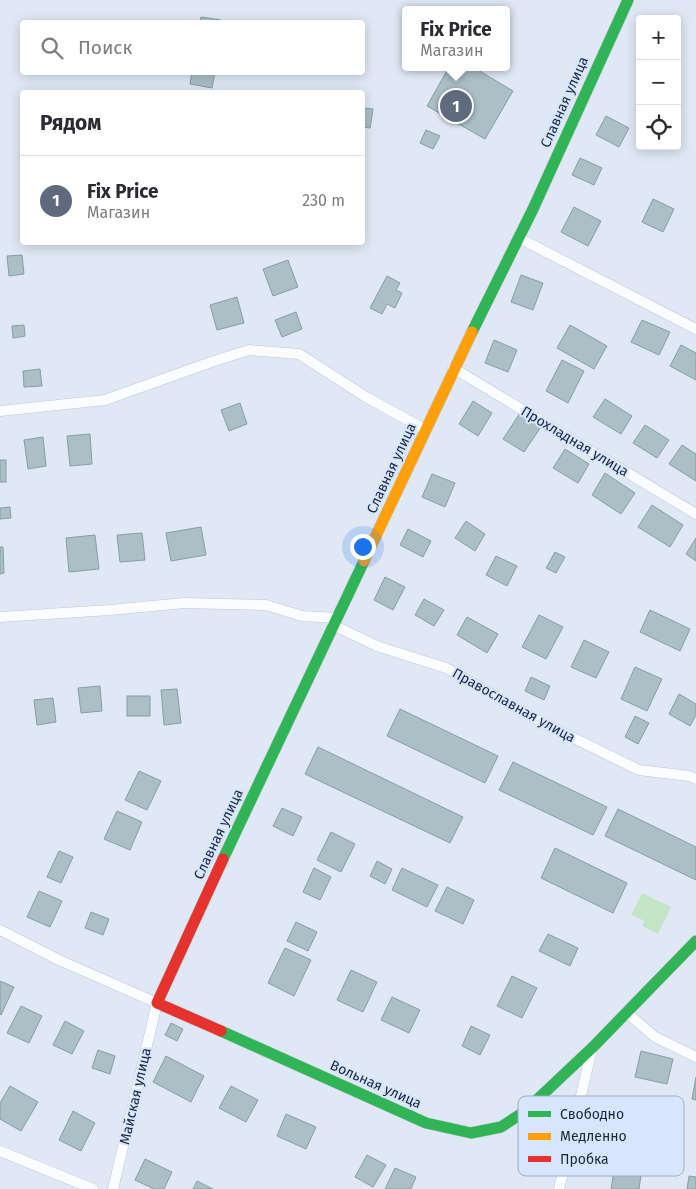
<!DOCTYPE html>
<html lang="ru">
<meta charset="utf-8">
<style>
:root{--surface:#fff;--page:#f7f7f7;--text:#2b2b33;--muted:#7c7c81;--line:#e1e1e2;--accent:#5f6a7d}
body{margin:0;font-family:"Fira Sans",sans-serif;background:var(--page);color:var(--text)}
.controls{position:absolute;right:15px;top:15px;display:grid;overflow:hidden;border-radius:5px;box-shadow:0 2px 12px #0003}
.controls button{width:45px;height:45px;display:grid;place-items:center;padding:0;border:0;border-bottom:1px solid var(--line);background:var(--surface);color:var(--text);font:25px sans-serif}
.you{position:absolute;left:362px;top:546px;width:18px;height:18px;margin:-12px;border:4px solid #fff;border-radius:50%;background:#1a73e8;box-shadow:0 0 0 8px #1a73e833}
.badge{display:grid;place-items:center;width:32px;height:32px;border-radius:50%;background:var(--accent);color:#fff;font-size:16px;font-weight:700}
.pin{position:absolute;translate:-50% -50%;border:2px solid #fff;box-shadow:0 1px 5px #0006}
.popup{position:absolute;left:402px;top:6px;width:108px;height:65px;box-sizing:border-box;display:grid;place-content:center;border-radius:5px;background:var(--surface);filter:drop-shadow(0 1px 4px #0005);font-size:16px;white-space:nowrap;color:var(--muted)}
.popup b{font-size:19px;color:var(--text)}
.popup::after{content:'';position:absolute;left:50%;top:100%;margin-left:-10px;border:10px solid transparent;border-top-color:var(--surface)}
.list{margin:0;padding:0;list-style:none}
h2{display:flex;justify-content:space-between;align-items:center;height:65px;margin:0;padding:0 20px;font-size:21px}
h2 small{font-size:16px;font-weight:400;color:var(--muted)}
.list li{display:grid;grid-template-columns:32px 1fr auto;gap:15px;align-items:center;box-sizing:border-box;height:90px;padding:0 20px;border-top:1px solid var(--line)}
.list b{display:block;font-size:19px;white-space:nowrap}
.list p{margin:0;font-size:16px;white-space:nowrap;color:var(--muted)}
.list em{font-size:16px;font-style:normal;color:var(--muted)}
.icon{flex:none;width:28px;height:28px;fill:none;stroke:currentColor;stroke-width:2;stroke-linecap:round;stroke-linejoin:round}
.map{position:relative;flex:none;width:696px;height:1189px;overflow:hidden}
.search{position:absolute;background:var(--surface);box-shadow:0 2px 12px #0003;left:20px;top:20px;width:345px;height:55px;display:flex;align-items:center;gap:12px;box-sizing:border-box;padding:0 18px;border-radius:5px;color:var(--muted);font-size:19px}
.panel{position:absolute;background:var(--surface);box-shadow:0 2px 12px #0003;left:20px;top:90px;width:345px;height:155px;border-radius:5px}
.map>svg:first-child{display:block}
.green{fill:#c3e5c6}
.building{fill:#aabfc6;stroke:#859ea5}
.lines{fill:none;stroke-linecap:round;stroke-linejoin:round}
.street-casing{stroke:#bdc7d8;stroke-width:11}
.fast-casing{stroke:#bdc7d8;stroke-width:12}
.slow-casing{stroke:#bdc7d8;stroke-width:12}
.jam-casing{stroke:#bdc7d8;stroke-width:12}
.street{stroke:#fafcfe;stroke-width:10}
.fast{stroke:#30b455;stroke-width:11}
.slow{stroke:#ff9f0a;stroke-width:11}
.jam{stroke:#e5322d;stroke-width:11}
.labels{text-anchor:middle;stroke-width:4;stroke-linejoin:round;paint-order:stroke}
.street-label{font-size:14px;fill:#19263c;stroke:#d7e6fe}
.key{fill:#d7e6fe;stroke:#9eacc4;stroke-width:1}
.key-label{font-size:14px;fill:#19263c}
</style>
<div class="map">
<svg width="696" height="1189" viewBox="0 0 696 1189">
<rect width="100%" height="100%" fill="#e0e8f5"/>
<!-- green -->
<path class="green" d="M642,893L671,907L658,934L642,926L645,921L631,915Z"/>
<!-- building -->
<g class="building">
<path d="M201,17L221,20L220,22H200Z"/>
<path d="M449,67H473L513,91L485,139L427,106Z"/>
<path d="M192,72H215L212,88L190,84Z"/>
<path d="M362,108L373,109L370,128L362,127Z"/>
<path d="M606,116L629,128L619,147L596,135Z"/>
<path d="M426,130L440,136L433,149L420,143Z"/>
<path d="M580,158L602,168L594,185L572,175Z"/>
<path d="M653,199L674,209L663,232L642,222Z"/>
<path d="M574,207L601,221L588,246L561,232Z"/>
<path d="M22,255L24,274L9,276L7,256Z"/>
<path d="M288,260L298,287L273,296L263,269Z"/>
<path d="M521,275L543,283L533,310L511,302Z"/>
<path d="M387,276L400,283L396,290L402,293L395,308L387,304L382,314L370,308Z"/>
<path d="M237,297L244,323L217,330L210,305Z"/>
<path d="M296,312L302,329L282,337L275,320Z"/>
<path d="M642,320L670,332L659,355L631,342Z"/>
<path d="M24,325L25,336L13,338L12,326Z"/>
<path d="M570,325L607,346L594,369L557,348Z"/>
<path d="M494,340L517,350L508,372L485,363Z"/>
<path d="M681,345L696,353V380L670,366Z"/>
<path d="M562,360L584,371L568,403L546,391Z"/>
<path d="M40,369L42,386L24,387L23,371Z"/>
<path d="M605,399L632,416L621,434L593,417Z"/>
<path d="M473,401L492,413L478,436L459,424Z"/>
<path d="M240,403L247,424L229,431L221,410Z"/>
<path d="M520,413L541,427L524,452L503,439Z"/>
<path d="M645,425L669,440L657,458L633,443Z"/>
<path d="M90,434L92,464L70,466L67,436Z"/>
<path d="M43,437L46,466L28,469L24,440Z"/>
<path d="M682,445L696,454V481L669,464Z"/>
<path d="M565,449L589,464L578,483L553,468Z"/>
<rect x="0" y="460" width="6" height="22"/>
<path d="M605,473L635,493L621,514L592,495Z"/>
<path d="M432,474L455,483L445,507L422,497Z"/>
<path d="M652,505L683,525L670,547L638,527Z"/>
<path d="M10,507L11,518L0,519V508Z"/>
<path d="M466,521L485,534L475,551L455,538Z"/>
<path d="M201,527L206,555L171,561L166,533Z"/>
<path d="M408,529L431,541L423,557L400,545Z"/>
<path d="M142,533L145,560L120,562L117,535Z"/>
<path d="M95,535L99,569L69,572L66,538Z"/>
<path d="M696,538V561L686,554Z"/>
<path d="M0,547H3L4,573L0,574Z"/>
<path d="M555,552L565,557L556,573L546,568Z"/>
<path d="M496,556L517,566L507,586L486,575Z"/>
<path d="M385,577L405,587L393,610L374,600Z"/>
<path d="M424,599L444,610L434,626L415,615Z"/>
<path d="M650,610L690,629L680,651L640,632Z"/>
<path d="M539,615L563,627L546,659L522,647Z"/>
<path d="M467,617L498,634L487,653L457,635Z"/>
<path d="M584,640L609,652L596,678L571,667Z"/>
<path d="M635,667L662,679L647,711L621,699Z"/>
<path d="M531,677L550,686L544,700L525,691Z"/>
<path d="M100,686L102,711L81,713L78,688Z"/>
<path d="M177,689L181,723L164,725L161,690Z"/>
<path d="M679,694L696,704V715L690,726L669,714Z"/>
<rect x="127" y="696" width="23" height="20"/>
<path d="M53,698L56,722L37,725L34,700Z"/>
<path d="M400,709L498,756L485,783L387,736Z"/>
<path d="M635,716L649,723L638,744L625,737Z"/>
<path d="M318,747L463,817L450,843L305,774Z"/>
<path d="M513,762L607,807L593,835L499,790Z"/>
<path d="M139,771L161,781L147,810L125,800Z"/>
<path d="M282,808L302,817L293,836L273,826Z"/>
<path d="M618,809L696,847V880L605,836Z"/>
<path d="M117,811L142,822L130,850L104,839Z"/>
<path d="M331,832L355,844L341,872L317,860Z"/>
<path d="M555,848L627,883L613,913L541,878Z"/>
<path d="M59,851L73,857L61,883L47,877Z"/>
<path d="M377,861L392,869L385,884L370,876Z"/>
<path d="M314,868L331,877L320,900L303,892Z"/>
<path d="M402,868L438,885L427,907L392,890Z"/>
<path d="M447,887L474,900L463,924L435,911Z"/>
<path d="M39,891L62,901L50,927L27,917Z"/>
<path d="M91,912L109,919L103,935L85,928Z"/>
<path d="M296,922L317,932L308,951L287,941Z"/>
<path d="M548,934L578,948L570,966L539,951Z"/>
<path d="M285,948L311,960L294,996L268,983Z"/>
<path d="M351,970L377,982L363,1012L337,1000Z"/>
<path d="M512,976L537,988L522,1018L497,1006Z"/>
<path d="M0,981L14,987L1,1015L0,1014Z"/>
<path d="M392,997L420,1010L409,1033L381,1020Z"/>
<path d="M21,1006L42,1016L29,1043L7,1033Z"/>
<path d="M65,1021L84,1031L72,1054L53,1045Z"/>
<path d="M171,1023L183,1029L177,1041L165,1035Z"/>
<path d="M471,1026L490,1035L480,1055L462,1046Z"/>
<path d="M98,1050L115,1056L110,1074L92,1068Z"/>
<path d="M641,1051L673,1059L667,1084L635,1077Z"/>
<path d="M166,1056L204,1076L191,1102L153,1082Z"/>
<path d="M696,1077V1100L692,1099Z"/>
<path d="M10,1086L38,1102L21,1131L0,1119V1103Z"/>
<path d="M231,1086L258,1100L246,1122L219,1108Z"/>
<path d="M73,1111L95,1123L81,1151L59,1140Z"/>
<path d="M286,1114L316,1127L306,1149L277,1136Z"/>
<path d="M624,1117L651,1122L645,1151L619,1145Z"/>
<path d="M367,1155L386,1165L373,1187L355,1177Z"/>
<path d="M145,1159L172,1172L164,1189H154L135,1180Z"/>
<path d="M395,1168L416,1177L411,1189H385Z"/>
<path d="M614,1171L641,1175L639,1189H611Z"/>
<path d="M689,1176L696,1177V1189H687Z"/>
<path d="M197,1181L213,1189H193Z"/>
</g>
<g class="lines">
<defs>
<g id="street">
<path d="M519,238L696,329"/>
<path d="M453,368L696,514"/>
<path d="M0,411L105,400L214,361L249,350L299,354L366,397L426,430"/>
<path d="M0,617L110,610L184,603L266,605L302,616L337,618"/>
<path d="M333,625L377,646L446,668L541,722L639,770L689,776L696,779"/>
<path d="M0,930L59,960L157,1003L113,1189"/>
<path d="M627,1013L655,1037L696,1057"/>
<path d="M0,1151L93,1189"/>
<path d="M559,1189L592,1049"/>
</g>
<g id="fast">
<path d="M472,332L533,209L628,0"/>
<path d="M223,859L364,561"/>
<path d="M221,1031L426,1123L471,1133L501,1127L524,1112L593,1047L696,941"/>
</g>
<path id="slow" d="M364,561L472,332"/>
<path id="jam" d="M221,1031L157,1003L223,859"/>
</defs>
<!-- street casing -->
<use href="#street" class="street-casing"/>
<!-- fast casing -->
<use href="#fast" class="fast-casing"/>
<!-- slow casing -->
<use href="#slow" class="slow-casing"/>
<!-- jam casing -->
<use href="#jam" class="jam-casing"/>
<!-- street -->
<use href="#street" class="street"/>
<!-- fast -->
<use href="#fast" class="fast"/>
<!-- slow -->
<use href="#slow" class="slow"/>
<!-- jam -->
<use href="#jam" class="jam"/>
</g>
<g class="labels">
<!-- street labels -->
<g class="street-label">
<text transform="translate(564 102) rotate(-66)" y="5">Славная улица</text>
<text transform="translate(575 441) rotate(31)" y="5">Прохладная улица</text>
<text transform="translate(391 468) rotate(-65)" y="5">Славная улица</text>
<text transform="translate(514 705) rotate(29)" y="5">Православная улица</text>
<text transform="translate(218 834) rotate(-65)" y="5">Славная улица</text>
<text transform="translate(376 1084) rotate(24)" y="5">Вольная улица</text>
<text transform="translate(135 1096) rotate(-77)" y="5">Майская улица</text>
</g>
</g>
<!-- legend -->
<rect x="518" y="1096" width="166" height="80" rx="8" class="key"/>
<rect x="528" y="1111" width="23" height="6" fill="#30b455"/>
<rect x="528" y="1133" width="23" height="7" fill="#ff9f0a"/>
<rect x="528" y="1156" width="23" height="6" fill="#e5322d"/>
<g class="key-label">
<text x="560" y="1119">Свободно</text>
<text x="560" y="1141">Медленно</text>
<text x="560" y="1164">Пробка</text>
</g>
</svg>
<div class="controls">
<button>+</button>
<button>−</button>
<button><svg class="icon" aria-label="locate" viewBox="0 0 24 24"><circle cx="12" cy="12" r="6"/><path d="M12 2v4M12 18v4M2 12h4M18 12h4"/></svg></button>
</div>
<div class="you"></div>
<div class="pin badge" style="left:456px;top:106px">1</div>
<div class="popup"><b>Fix Price</b>Магазин</div>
<div class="search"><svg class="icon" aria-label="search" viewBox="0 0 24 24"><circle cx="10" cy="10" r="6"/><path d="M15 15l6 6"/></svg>Поиск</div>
<section class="panel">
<h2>Рядом<small></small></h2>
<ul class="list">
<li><span class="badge">1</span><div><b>Fix Price</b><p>Магазин</p></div><em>230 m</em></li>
</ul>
</section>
</div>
